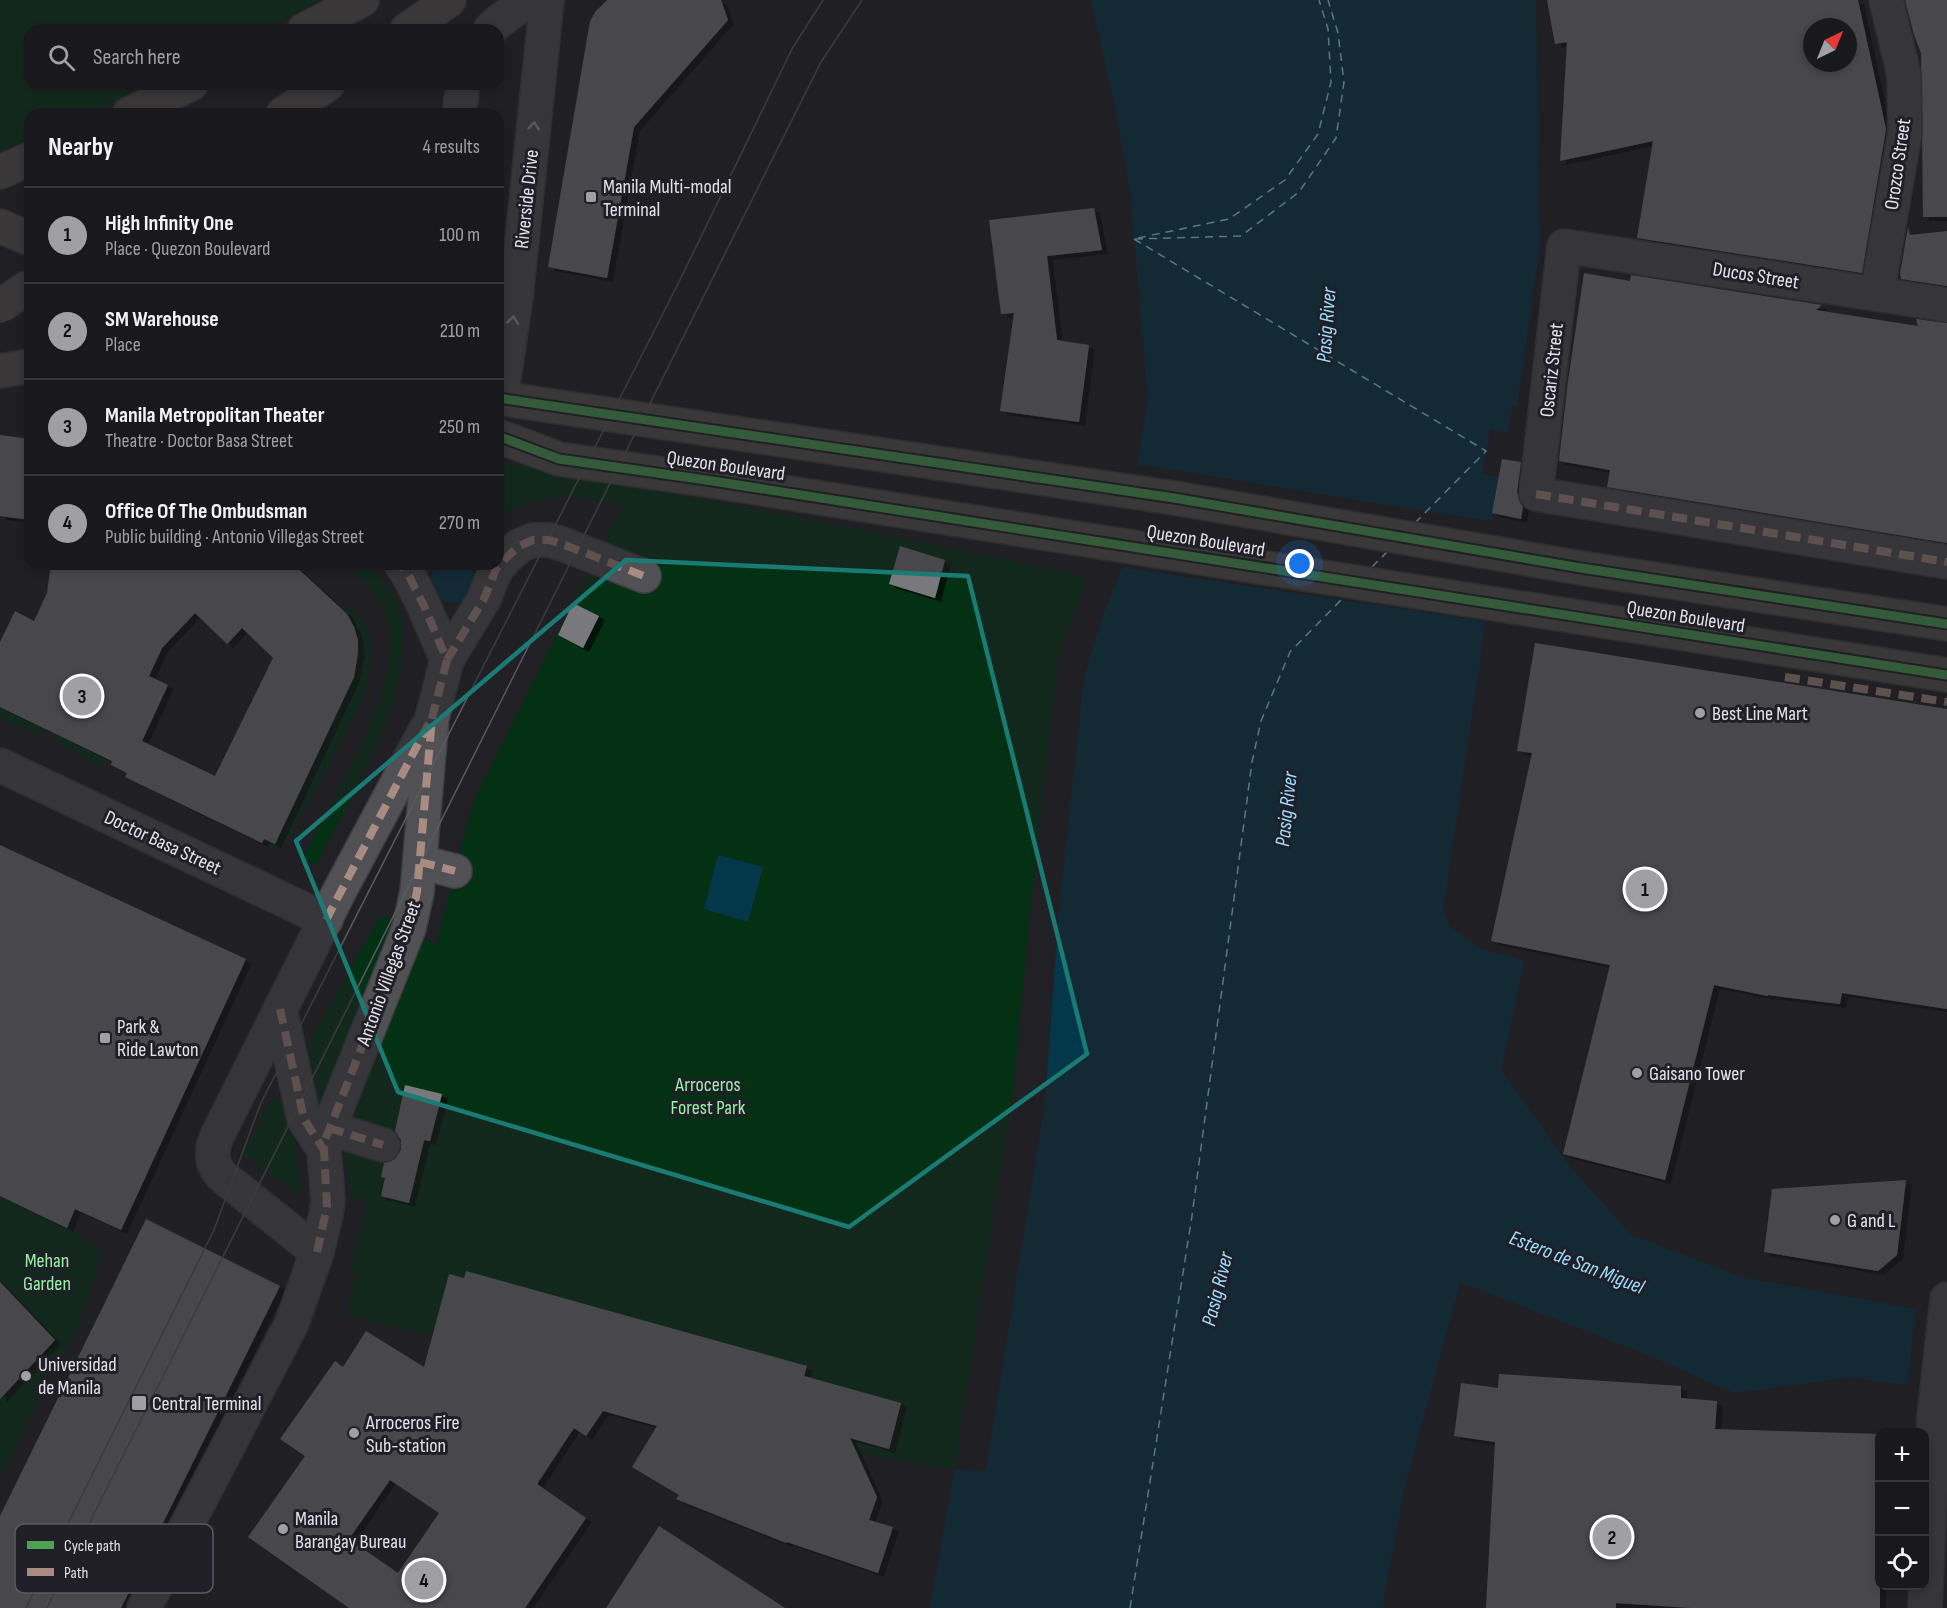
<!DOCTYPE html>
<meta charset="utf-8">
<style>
:root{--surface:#19181c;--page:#262529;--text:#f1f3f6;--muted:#9fa0a3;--line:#37373b;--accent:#a09fa4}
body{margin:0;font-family:"Sofia Sans Condensed",sans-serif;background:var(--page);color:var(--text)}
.controls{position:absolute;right:18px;bottom:18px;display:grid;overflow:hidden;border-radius:12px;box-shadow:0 3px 9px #0003}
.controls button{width:54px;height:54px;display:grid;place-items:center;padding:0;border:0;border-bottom:2px solid var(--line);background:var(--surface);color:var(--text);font:30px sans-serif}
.compass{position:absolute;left:1803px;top:18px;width:54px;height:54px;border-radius:50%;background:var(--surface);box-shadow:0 3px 9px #0003;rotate:43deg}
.you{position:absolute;left:1300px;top:564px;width:21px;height:21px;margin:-15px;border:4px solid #fff;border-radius:50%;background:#1a73e8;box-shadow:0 0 0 9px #1a73e833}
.badge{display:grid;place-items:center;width:39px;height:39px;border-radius:50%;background:var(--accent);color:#111;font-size:20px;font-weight:700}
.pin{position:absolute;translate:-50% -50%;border:3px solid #fff;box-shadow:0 2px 6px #0006}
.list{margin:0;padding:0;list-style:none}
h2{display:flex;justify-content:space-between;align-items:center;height:78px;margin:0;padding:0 24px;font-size:26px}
h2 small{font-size:20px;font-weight:400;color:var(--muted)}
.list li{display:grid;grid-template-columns:39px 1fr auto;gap:18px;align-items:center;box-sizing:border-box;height:96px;padding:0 24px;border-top:2px solid var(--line)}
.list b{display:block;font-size:22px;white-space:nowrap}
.list p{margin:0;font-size:20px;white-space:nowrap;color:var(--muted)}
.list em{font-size:20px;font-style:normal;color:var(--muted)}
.icon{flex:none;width:33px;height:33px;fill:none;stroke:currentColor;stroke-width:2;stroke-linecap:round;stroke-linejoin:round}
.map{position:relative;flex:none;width:1947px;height:1608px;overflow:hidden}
.search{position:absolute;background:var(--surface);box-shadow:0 3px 9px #0003;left:24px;top:24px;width:480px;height:66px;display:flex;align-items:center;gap:15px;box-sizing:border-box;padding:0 21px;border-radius:18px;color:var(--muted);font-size:22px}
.panel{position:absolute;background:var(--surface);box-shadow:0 3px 9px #0003;left:24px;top:108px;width:480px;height:462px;border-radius:18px}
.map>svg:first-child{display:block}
.green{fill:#043114}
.water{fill:#033749}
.pier{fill:#212025}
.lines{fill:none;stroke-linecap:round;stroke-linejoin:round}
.ferry{stroke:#99defe;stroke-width:1.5;stroke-dasharray:8 6;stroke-linecap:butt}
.building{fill:#79787c;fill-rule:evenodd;filter:url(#shadow)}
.minor-casing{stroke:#3f3d42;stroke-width:36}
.major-casing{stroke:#3f3d42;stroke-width:36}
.minor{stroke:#515054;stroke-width:33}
.major{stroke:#58524e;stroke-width:33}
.tram{stroke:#5b5b5d;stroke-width:1.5}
.major-bridge-casing{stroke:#3f3d42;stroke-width:36;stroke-linecap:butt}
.major-bridge{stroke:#58524e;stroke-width:33}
.quiet{stroke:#a88b81;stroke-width:8;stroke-dasharray:15 8;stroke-linecap:butt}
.cycleway-casing{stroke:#201e27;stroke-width:13}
.cycleway{stroke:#4ca352;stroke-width:9}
.oneway{stroke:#9b9a9e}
.marked{fill:none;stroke:#1a7b74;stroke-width:4.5;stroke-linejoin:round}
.poi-dot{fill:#a09fa4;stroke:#201e27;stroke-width:2}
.labels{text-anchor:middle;stroke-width:6;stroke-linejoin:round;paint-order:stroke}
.street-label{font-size:20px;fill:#e5e3e9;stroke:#201e27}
.poi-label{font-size:20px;fill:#e5e3e9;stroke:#201e27;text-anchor:start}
.park-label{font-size:20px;fill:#95f2a7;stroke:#201e27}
.water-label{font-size:21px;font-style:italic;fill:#99defe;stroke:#201e27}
.key{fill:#201e27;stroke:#5b5961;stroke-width:1.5}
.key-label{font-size:16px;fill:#e5e3e9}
</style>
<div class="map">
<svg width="1947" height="1608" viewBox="0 0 1947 1608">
<defs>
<filter id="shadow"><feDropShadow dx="6" dy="4" stdDeviation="0" flood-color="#0009"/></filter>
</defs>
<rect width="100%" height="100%" fill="#212025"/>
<!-- green -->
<g class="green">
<path d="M0,0H328L265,30H30V84H152L89,114H30V142L0,157Z"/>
<path d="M498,461L843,526L1088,577L1064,641L1057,673L1030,914L1012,1101L955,1469L845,1451L433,1336L345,1315L355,1275L350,1269L367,1204L350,1195L343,1145L349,1120L421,937L436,945L469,817L477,794L622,505L565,494L498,513Z"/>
<path d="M346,564H369C381,578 397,596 402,613C405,624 404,635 403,645C400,722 350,798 316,865L305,860L304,856C333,798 405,682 387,618C382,597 361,579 346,564Z"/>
<path d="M338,604C410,627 349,728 328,767C315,791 301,815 288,840L282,846L272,849L238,832L240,827L275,844L351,678C362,650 359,627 338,604Z"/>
<path d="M0,707L45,728L41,737L0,717Z"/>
<path d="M59,735L107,759L103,767L55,743Z"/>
<path d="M381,915L396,923L316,1115L304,1051Z"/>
<path d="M271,1097L290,1102L302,1194H297L244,1153Z"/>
<path d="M0,1196L67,1228L103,1252L78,1328L26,1425L0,1480Z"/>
</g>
<!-- water -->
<g class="water">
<path d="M1091,0H1536L1539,249L1517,406L1512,405L1492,513L1484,632L1443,911L1450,927L1482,949L1524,961L1501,1070L1570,1167L1631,1235L1741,1277L1947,1315V1391L1851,1377L1735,1393L1646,1354L1460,1282L1403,1493L1382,1608H930L955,1469L986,1471L1045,1103L1058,922L1084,678L1102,619L1122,568L1148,398L1131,195L1117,115Z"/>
<path d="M440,564C447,564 457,562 464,564C476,567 477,587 470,595C450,620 415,584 440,564Z"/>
<path d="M718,855L763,867L748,922L704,909Z"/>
</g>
<!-- pier -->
<g class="pier">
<path d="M1490,429L1507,433L1499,477L1482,474Z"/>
<path d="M1136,464L1495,522L1488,622L1119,567Z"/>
<path d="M1915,1309L1947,1312V1394L1907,1388Z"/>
</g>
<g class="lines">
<!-- ferry -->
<g class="ferry">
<path d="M1138,238L1229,219L1285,180L1318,134L1331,82L1328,29L1319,0"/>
<path d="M1134,239L1486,451L1416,522"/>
<path d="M1135,239L1241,236L1299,192L1336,138L1344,82L1338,33L1328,0"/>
<path d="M1372,567L1388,551"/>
<path d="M1130,1608L1192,1216L1252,762L1261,721L1290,652L1344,597"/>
</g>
</g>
<!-- building -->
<g class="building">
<path d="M607,0H721L728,20L634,127L607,278L548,267L590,21L596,11Z"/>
<path d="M1547,0H1858L1886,129L1862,273L1637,238L1653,141L1560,161L1567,42L1555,44ZM1812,27H1848V63H1812Z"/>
<path d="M1905,0H1947V217H1923L1921,53L1914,35Z"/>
<path d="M1094,208L1102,250L1047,256L1057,340L1089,345L1079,422L1000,411L1014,313L1001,314L989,220Z"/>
<path d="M1908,227L1910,235L1947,231V286L1901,279L1900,274Z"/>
<path d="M1584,273L1630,281L1631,275L1822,305L1816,310L1918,326L1916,319L1947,323V543L1607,487L1610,470L1559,461L1568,381Z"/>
<path d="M0,435L30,439V520L0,516Z"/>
<path d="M1502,459L1521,462L1517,492L1519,501L1523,507L1521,519L1492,513Z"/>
<path d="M900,546L945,560L935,598L889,584Z"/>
<path d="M51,564H293L347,614L354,627L358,640V653L354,677L275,844L264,839L262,843L125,777L127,773L111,765L112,761L0,707V642L15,611L34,621L47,593ZM195,613L227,644L242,628L273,658L215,776L142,741L168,685L149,676L162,648Z"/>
<path d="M573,603L599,616L583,648L558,635Z"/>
<path d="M1535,643L1947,709V1009L1842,993L1840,1004L1768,995V996L1714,985L1665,1180L1563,1154L1610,965L1491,941L1532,753L1517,751Z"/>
<path d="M0,845L246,959L121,1230L75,1209L67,1228L0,1196Z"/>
<path d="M405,1085L442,1094L430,1141L424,1140L409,1203L381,1196L385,1178L381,1177L384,1163L395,1159L401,1150V1140L395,1131Z"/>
<path d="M1906,1180L1897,1255L1878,1271L1764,1252L1772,1189Z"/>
<path d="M146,1219L280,1286L121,1608H0V1516Z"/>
<path d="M466,1271L807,1366L804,1376L901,1403L889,1449L850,1438L877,1497L869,1520L893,1527L878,1573L787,1542L786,1543L676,1499L679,1495L632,1467L657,1426L603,1411L586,1436L574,1428L537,1484L586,1518L525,1608H349L248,1537L305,1456L280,1439L335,1361L343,1367L366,1331L424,1367L449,1274L464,1278ZM390,1480L439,1513L398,1573L349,1539Z"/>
<path d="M0,1282L55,1340L0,1399Z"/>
<path d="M1499,1374L1681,1386V1398L1717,1401L1715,1429L1880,1434V1608H1692L1616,1603V1608H1486L1495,1442L1454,1436L1461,1383L1498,1388Z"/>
<path d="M659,1526L785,1608H606Z"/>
</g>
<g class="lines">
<defs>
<g id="minor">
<path d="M490,30L498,22L528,0"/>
<path d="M459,114L463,84"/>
<path d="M1877,294L1905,132L1904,75L1886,0"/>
<path d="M1947,305L1564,246L1536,494L1947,562"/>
<path d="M501,398L516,297L547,0"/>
<path d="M447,660L484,599L496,569L506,558L519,546L533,540H549L565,545L644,576"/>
<path d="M0,765L326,920"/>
<path d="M420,862L455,871"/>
<path d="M280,1009L304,1119L324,1150"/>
<path d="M329,1128L383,1145"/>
<path d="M317,1252L222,1176L216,1168L213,1160V1147L217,1136L339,892L426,729"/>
<path d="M144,1608L292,1323L317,1252L326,1215L328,1199L324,1150L329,1128L409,928L417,892L432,718L447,660L424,606L409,576L401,564"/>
<path d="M1925,1608L1934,1418L1947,1299"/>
</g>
<g id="major">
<path d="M304,30L362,0"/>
<path d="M407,30L449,0"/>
<path d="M129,114L191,84"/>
<path d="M283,114L328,84"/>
<path d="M0,172L30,159"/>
<path d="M0,226L30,239"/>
<path d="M0,371L30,366"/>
<path d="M498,398L1174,498L1581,568L1947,624"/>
<path d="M498,436L559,459L706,480L1947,675"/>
</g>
</defs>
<!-- minor casing -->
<use href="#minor" class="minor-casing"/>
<!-- major casing -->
<use href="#major" class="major-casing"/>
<!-- minor -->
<use href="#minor" class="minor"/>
<!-- major -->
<use href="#major" class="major"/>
<!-- tram -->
<g class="tram">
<path d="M26,1608L214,1230L260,1105L680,280L792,49L823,0"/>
<path d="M47,1608L821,62L862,0"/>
</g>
<defs>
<path id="major-bridge" d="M0,306L30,286"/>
</defs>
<!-- major-bridge casing -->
<use href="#major-bridge" class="major-bridge-casing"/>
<!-- major-bridge -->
<use href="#major-bridge" class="major-bridge"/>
<!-- quiet -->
<g class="quiet">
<path d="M1536,494L1947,562"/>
<path d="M447,660L484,599L496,569L506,558L519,546L533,540H549L565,545L644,576"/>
<path d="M1785,677L1947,702"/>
<path d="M420,862L455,871"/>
<path d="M326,920L429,723"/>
<path d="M280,1009L304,1119L324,1150"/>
<path d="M329,1128L383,1145"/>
<path d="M317,1252L327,1207L324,1150L325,1140L409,928L417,892L432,718L447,660L424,606L409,576L401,564"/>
</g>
<defs>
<g id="cycleway">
<path d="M498,398L1174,498L1581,568L1947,624"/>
<path d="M498,436L559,459L706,480L1947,675"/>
</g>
</defs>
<!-- cycleway casing -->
<use href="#cycleway" class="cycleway-casing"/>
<!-- cycleway -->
<use href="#cycleway" class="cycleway"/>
</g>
<!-- one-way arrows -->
<defs><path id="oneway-chevron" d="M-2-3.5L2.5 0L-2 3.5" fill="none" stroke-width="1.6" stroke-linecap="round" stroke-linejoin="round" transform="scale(1.5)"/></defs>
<g class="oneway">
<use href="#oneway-chevron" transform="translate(534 126) rotate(-84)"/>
<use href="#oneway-chevron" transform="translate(513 320) rotate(-83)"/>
</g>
<!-- marked area -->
<path d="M0 0H1947V1608H0ZM626,560L968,576L1087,1054L849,1227L398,1092L296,841Z" fill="#212025" fill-opacity=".55" fill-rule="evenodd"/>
<path class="marked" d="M626,560L968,576L1087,1054L849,1227L398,1092L296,841Z"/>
<!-- markers -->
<g class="poi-dot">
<rect x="585" y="191" width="12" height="12" rx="3"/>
<circle cx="1700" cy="713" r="6"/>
<rect x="99" y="1032" width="12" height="12" rx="3"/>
<circle cx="1637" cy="1073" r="6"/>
<circle cx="1835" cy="1220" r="6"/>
<circle cx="26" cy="1376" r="6"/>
<rect x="131" y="1395" width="16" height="16" rx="3"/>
<circle cx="354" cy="1433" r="6"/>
<circle cx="283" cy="1529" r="6"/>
</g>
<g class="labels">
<!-- street labels -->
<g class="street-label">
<text transform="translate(1897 164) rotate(-82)" y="7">Orozco Street</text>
<text transform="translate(526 199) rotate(-84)" y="7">Riverside Drive</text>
<text transform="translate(1756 275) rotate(9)" y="7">Ducos Street</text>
<text transform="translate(1551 370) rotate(-84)" y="7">Oscariz Street</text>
<text transform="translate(726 465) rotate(8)" y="7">Quezon Boulevard</text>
<text transform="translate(1206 540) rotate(9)" y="7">Quezon Boulevard</text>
<text transform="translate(1686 616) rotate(9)" y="7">Quezon Boulevard</text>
<text transform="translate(163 842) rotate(25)" y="7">Doctor Basa Street</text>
<text transform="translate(388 973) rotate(-70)" y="7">Antonio Villegas Street</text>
</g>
<!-- poi labels -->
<g class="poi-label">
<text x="603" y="193">Manila Multi-modal<tspan x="603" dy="23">Terminal</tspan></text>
<text x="1712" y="720">Best Line Mart</text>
<text x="117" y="1033">Park &amp;<tspan x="117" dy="23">Ride Lawton</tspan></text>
<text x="1649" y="1080">Gaisano Tower</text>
<text x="1847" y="1227">G and L</text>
<text x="38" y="1371">Universidad<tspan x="38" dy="23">de Manila</tspan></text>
<text x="152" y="1410">Central Terminal</text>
<text x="366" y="1429">Arroceros Fire<tspan x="366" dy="23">Sub-station</tspan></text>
<text x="295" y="1525">Manila<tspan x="295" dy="23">Barangay Bureau</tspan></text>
</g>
<!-- park labels -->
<g class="park-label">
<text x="708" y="1091">Arroceros<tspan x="708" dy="23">Forest Park</tspan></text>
<text x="47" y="1267">Mehan<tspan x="47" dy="23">Garden</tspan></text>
</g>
<!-- water labels -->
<g class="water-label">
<text transform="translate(1326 325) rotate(-86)" y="7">Pasig River</text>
<text transform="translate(1286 809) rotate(-84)" y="7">Pasig River</text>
<text transform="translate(1577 1262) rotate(21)" y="7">Estero de San Miguel</text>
<text transform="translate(1217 1289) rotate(-76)" y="7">Pasig River</text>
</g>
</g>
<!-- legend -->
<rect x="15" y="1524" width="198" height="69" rx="9" class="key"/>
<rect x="27" y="1541" width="27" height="8" fill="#4ca352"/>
<rect x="27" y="1568" width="27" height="8" fill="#a88b81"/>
<g class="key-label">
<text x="64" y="1551">Cycle path</text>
<text x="64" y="1578">Path</text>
</g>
</svg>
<div class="controls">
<button>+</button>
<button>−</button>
<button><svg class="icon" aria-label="locate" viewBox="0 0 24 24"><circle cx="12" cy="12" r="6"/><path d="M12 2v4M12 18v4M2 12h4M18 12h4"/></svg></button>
</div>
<svg class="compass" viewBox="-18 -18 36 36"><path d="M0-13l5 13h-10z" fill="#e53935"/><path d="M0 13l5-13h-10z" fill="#9fa0a3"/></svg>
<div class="you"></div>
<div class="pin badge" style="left:1645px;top:889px">1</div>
<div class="pin badge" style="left:1612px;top:1537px">2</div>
<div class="pin badge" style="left:82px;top:696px">3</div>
<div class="pin badge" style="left:424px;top:1580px">4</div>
<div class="search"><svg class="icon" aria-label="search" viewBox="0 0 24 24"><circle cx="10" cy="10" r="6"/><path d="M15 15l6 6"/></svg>Search here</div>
<section class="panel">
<h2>Nearby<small>4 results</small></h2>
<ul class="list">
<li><span class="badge">1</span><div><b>High Infinity One</b><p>Place · Quezon Boulevard</p></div><em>100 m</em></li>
<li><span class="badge">2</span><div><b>SM Warehouse</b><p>Place</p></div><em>210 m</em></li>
<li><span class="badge">3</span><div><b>Manila Metropolitan Theater</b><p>Theatre · Doctor Basa Street</p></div><em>250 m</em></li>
<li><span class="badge">4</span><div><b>Office Of The Ombudsman</b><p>Public building · Antonio Villegas Street</p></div><em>270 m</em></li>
</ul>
</section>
</div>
